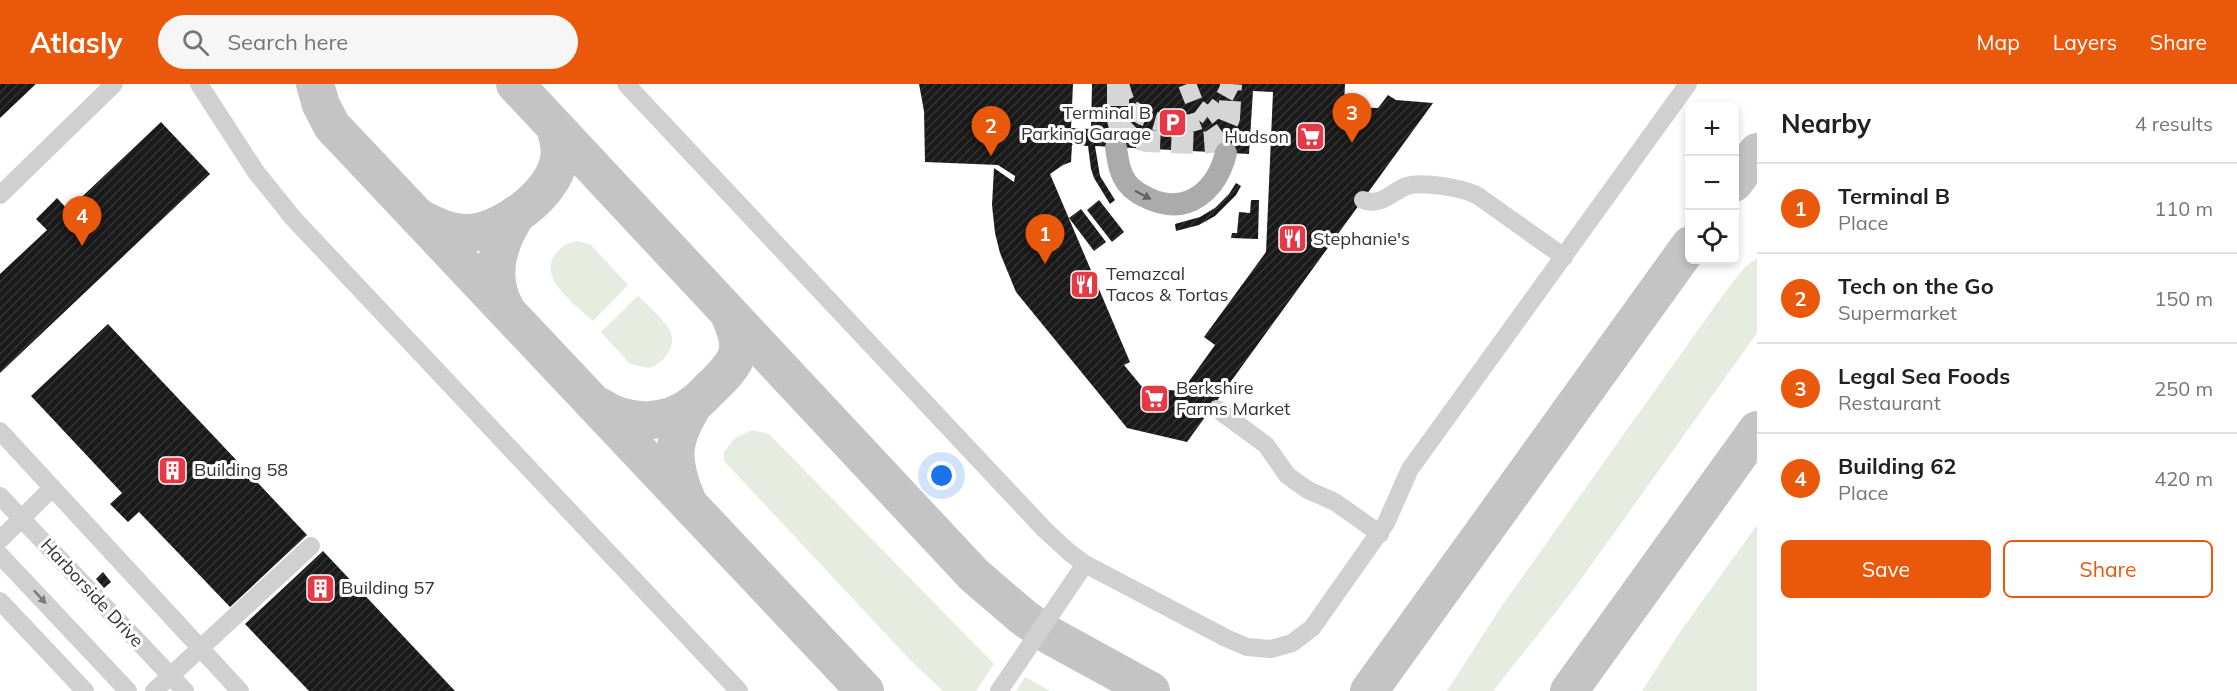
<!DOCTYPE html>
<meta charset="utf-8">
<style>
:root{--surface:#fff;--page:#f6f6f6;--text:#202124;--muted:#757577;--line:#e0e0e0;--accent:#ea580c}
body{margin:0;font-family:Mulish,sans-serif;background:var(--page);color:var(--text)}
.controls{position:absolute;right:18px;top:18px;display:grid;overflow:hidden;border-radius:9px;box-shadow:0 3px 9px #0003}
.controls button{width:54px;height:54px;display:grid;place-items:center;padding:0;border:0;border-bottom:2px solid var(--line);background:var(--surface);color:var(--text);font:30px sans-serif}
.you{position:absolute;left:942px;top:392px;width:21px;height:21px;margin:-15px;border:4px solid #fff;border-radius:50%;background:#1a73e8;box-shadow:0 0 0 9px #1a73e833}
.badge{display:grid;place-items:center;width:39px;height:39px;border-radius:50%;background:var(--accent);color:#fff;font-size:20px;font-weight:700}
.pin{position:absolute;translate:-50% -50px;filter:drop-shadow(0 2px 3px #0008)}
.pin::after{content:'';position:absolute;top:32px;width:21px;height:18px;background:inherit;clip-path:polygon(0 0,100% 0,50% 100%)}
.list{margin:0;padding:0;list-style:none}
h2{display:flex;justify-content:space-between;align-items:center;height:78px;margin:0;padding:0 24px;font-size:26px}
h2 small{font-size:20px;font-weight:400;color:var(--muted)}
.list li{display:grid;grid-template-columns:39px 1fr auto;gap:18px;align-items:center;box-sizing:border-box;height:90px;padding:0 24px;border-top:2px solid var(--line)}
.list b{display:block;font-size:22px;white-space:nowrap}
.list p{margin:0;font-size:20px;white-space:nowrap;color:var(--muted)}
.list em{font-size:20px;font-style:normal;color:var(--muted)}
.actions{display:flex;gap:12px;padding:18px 24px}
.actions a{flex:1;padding:14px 0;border:2px solid var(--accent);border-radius:9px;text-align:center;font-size:21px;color:var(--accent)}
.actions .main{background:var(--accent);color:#fff}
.icon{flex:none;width:33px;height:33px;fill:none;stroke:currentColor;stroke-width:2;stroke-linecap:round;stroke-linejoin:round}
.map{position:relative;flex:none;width:1757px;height:607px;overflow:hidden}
header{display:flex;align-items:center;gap:36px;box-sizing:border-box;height:84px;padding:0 30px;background:var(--accent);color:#fff}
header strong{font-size:28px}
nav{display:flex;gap:33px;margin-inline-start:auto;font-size:21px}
.search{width:420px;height:54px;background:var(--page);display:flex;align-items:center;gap:15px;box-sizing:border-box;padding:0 21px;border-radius:33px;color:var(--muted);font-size:22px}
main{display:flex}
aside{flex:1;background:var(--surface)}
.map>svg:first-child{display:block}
.grass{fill:#e6ecdf}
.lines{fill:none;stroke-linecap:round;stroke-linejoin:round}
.taxiway{stroke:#c4c4c4;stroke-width:38}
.building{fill:url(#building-hatch);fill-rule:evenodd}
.minor-tunnel{stroke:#d6d6d6;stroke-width:18;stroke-dasharray:18 9;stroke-linecap:butt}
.major-tunnel{stroke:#d6d6d6;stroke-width:22;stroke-dasharray:22 11;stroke-linecap:butt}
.minor{stroke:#d0d0d0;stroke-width:18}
.major{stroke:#ababab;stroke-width:22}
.oneway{fill:#636363}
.oneway2{fill:#7a7a7a}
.labels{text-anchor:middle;stroke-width:6;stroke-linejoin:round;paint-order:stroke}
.poi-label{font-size:18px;fill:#333;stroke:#fff;text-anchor:start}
.street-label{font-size:18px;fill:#333;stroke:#fff}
</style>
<header>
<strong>Atlasly</strong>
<div class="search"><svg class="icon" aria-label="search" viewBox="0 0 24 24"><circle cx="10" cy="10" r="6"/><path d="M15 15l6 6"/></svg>Search here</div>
<nav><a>Map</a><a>Layers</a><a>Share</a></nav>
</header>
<main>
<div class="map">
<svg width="1757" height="607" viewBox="0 0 1757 607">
<defs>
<pattern id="building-hatch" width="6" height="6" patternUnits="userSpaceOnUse" patternTransform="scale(1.5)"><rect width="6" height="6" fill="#1a1a1a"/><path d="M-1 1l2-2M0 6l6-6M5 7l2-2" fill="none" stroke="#333"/></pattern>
</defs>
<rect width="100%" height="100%" fill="#fff"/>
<!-- grass -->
<g class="grass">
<path d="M577,157L591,161L628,201L593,237C578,222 539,197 554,172C560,163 566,159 577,157Z"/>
<path d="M1757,174V249L1574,505L1493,607H1447L1501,523L1725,208L1745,183Z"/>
<path d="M638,212C647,221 660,232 668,243C679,260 666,278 649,284L630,280L601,248Z"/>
<path d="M752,346L769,350L994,580L976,607H943L913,579L724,377V368L735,354Z"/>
<path d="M1757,441V607H1642L1678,551Z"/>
<path d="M1025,593L1050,607H1016Z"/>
</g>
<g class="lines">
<!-- taxiway -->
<g class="taxiway">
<path d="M315,0L321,21L332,42L865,607"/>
<path d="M515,0L974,491L1023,533L1049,551L1151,607"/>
<path d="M1734,99L1757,68"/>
<path d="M418,133C433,141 449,149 467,149C501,149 554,110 559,75C561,65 558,53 555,43"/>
<path d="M507,227C487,194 497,160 517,130"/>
<path d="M599,322C628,342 667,341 695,319C702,314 708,306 715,300C723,292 734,281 737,270C741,257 734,242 729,230"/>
<path d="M687,416C670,376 671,356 695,319"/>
<path d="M1369,607L1690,161"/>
<path d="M1569,607L1757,346"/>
</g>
</g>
<!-- building -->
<g class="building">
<path d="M0,0H36L0,34Z"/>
<path d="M919,0H1073L1071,44L1091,45L1092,0H1345L1344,23L1378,24L1388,11L1396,16L1433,19L1187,358L1127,344L1016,208L1000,169L995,149L992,121L994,84L1014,98L1015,92L998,81L925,78L924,27ZM1253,7L1273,8L1266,168L1204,253L1215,261L1182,307L1143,304L1124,281L1130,278L1050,90L1063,81L1071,78L1072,61L1088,62L1091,85L1094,94L1110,120L1115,116L1100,92L1095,62L1249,70Z"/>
<path d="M161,38L210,90L0,289V190L47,146L36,135L57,114L68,126Z"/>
<path d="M1236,99L1241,102L1236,111L1215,132L1199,141L1176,147L1175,140L1200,133L1215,124L1229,110Z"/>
<path d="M1099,116L1124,148L1112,158L1087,126Z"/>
<path d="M1251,116H1259L1258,155L1231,154L1232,149H1237L1239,128L1250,129Z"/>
<path d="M1081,125L1106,158L1094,167L1069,134Z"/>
<path d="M108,240L307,451L230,523L139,428L128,438L110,420L122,409L31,312Z"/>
<path d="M323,467L455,607H309L245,540Z"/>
<path d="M103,488L111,498L104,504L96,495Z"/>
</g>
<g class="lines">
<!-- minor-tunnel -->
<g class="minor-tunnel">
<path d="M1120,0C1122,7 1124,16 1129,22C1146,41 1189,47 1209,31C1220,23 1225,12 1231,0"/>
<path d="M1187,0L1196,23L1208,32"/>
</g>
<!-- major-tunnel -->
<path class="major-tunnel" d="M1118,0V36L1120,43L1129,52L1146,57L1196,59L1210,58L1223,49L1229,34L1231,0"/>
<!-- minor -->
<g class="minor">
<path d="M199,0L256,88L293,134L739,607"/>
<path d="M626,0L1044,445L1070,469L1085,480L1226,554L1247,563L1271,565L1292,559L1312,544L1386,439L1410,385L1688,0"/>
<path d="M0,111L114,0"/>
<path d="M1363,116C1381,123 1391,108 1407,102C1421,97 1465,104 1478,112L1564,173"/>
<path d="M1217,325L1266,361L1287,391L1295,397L1308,406L1335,418L1380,450"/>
<path d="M0,347L240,607"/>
<path d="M0,412L185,607"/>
<path d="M0,456L52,404"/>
<path d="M0,471L128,607"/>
<path d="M0,517L85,607"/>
<path d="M154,607L311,462"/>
<path d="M999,607L1085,480"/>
</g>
<!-- major -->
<path class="major" d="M1116,64C1118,76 1119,88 1127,99C1133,107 1141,111 1150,115C1189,132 1217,105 1226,69"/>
</g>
<!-- one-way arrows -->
<defs><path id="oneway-solid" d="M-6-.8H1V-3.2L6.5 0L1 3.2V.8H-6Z" transform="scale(1.5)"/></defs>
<use class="oneway" href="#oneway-solid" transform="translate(1143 111) rotate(28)"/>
<use class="oneway2" href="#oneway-solid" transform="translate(40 513) rotate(47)"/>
<!-- icons -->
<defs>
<symbol id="parking-square" viewBox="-11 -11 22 22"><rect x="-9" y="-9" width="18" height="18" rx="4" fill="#e63946" stroke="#fff"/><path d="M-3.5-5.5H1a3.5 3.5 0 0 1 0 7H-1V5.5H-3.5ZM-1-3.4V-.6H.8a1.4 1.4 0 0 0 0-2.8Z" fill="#fff"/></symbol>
<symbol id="supermarket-square" viewBox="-11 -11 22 22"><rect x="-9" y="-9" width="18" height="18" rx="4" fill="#e63946" stroke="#fff"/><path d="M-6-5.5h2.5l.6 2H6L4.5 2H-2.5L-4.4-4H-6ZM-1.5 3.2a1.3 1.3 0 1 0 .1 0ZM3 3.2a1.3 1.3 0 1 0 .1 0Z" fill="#fff"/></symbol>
<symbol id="restaurant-square" viewBox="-11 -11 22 22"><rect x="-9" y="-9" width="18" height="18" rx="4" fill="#e63946" stroke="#fff"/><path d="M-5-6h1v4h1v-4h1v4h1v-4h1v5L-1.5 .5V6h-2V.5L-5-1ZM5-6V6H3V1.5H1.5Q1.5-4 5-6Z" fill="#fff"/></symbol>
<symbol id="building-square" viewBox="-11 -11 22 22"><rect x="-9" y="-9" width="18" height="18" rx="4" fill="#e63946" stroke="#fff"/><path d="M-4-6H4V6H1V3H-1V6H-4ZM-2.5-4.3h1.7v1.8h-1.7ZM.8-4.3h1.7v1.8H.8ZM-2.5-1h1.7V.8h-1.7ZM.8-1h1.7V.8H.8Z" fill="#fff"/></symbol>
</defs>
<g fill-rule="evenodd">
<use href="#parking-square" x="1156" y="22" width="33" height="33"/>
<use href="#supermarket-square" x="1294" y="36" width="33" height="33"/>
<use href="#restaurant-square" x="1276" y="138" width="33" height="33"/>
<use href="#restaurant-square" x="1068" y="184" width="33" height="33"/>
<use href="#supermarket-square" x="1138" y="298" width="33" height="33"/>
<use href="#building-square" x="156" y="370" width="33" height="33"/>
<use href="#building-square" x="304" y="488" width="33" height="33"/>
</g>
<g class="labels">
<!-- poi labels -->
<g class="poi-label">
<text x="1151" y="35" text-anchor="end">Terminal B<tspan x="1151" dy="21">Parking Garage</tspan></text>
<text x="1289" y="59" text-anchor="end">Hudson</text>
<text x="1313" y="161">Stephanie's</text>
<text x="1106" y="196">Temazcal<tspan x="1106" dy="21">Tacos &amp; Tortas</tspan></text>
<text x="1176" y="310">Berkshire<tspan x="1176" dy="21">Farms Market</tspan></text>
<text x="194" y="392">Building 58</text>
<text x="341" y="510">Building 57</text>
</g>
<!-- street labels -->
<g class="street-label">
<text transform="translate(92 509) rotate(47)" y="6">Harborside Drive</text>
</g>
</g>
</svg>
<div class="controls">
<button>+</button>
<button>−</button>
<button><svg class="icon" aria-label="locate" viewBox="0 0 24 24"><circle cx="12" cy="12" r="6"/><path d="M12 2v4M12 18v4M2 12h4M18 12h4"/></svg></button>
</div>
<div class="you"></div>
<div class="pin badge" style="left:1045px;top:180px">1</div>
<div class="pin badge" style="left:991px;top:72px">2</div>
<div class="pin badge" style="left:1352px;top:59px">3</div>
<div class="pin badge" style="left:82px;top:162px">4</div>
</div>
<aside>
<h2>Nearby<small>4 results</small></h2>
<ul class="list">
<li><span class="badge">1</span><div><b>Terminal B</b><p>Place</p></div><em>110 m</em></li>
<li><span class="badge">2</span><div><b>Tech on the Go</b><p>Supermarket</p></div><em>150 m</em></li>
<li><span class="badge">3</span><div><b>Legal Sea Foods</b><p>Restaurant</p></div><em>250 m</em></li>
<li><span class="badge">4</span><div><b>Building 62</b><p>Place</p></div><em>420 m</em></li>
</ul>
<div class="actions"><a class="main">Save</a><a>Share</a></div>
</aside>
</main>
